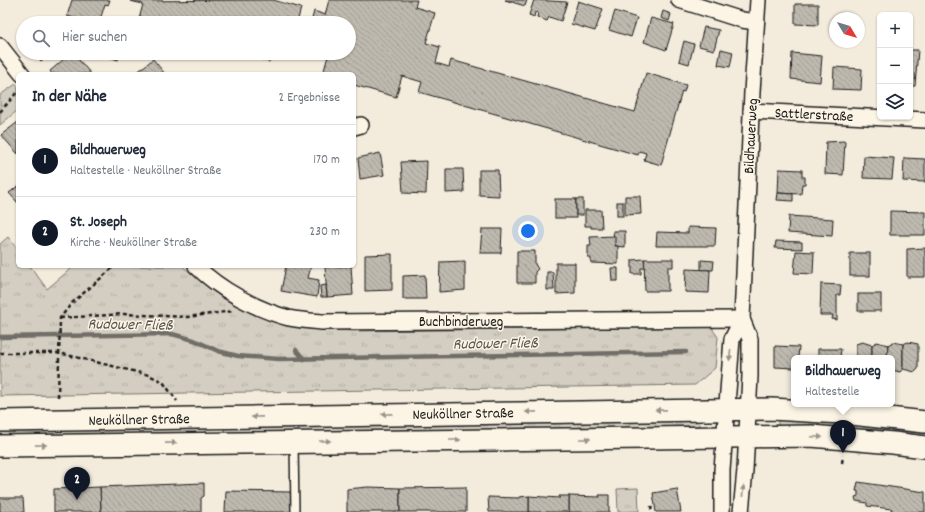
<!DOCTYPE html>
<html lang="de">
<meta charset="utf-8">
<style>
:root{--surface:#fff;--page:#f6f6f7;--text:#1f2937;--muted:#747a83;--line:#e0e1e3;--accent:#111827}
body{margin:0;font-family:Dekko,sans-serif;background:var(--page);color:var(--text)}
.controls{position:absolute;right:12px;top:12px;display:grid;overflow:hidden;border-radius:6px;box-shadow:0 1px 3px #0004}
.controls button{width:36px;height:36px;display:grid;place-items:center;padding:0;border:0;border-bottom:1px solid var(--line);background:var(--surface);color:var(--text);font:20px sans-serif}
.compass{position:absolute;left:829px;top:12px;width:36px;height:36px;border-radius:50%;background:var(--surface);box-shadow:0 1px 3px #0004;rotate:128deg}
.you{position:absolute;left:528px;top:231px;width:14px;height:14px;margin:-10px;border:3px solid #fff;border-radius:50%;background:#1a73e8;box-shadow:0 0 0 6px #1a73e833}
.badge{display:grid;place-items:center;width:26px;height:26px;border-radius:50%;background:var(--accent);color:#fff;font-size:13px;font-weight:700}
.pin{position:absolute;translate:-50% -33px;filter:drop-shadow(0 1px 2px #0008)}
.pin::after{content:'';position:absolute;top:21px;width:14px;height:12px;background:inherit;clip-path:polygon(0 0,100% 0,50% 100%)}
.popup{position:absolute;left:791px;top:355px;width:104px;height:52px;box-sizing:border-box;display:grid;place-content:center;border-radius:6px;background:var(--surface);filter:drop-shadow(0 1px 3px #0005);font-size:13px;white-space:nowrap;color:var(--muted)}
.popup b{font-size:15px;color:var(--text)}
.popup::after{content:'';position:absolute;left:50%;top:100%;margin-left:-8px;border:8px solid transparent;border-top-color:var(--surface)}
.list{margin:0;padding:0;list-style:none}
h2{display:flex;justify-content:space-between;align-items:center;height:52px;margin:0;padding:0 16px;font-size:17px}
h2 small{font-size:13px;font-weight:400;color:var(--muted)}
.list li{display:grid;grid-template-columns:26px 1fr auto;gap:12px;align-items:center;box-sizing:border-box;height:72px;padding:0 16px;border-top:1px solid var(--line)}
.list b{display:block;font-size:15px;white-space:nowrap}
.list p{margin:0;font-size:13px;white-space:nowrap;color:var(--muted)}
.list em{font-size:13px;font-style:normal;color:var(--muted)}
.icon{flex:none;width:22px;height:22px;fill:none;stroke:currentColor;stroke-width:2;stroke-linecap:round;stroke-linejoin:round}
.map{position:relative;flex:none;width:925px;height:512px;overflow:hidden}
.search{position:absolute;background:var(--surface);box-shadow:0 1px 3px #0004;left:16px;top:16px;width:340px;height:44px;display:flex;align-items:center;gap:10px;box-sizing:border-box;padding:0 14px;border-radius:22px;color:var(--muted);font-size:15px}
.panel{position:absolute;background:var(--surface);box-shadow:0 1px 3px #0004;left:16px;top:72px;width:340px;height:196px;border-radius:6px}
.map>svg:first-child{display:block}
.grass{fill:url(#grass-tufts);stroke:#78756e}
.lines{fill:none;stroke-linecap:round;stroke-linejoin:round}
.stream{stroke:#716e68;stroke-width:4.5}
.building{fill:url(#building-back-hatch);stroke:#1c1c1c}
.service-casing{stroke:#1c1c1c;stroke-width:10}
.minor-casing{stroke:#1c1c1c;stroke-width:18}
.secondary-casing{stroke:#1c1c1c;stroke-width:24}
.path{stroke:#1c1c1c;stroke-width:2.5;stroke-dasharray:4 3;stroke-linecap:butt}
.service{stroke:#fcf5e5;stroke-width:7}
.minor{stroke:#fcf5e5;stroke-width:15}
.secondary{stroke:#fcf5e5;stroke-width:21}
.oneway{fill:#97938b}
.labels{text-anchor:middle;stroke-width:3;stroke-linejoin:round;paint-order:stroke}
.street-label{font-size:15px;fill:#1c1c1c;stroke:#fcf5e5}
.water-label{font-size:16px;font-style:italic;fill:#55534f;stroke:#fcf5e5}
</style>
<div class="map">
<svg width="925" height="512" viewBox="0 0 925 512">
<defs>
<pattern id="grass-tufts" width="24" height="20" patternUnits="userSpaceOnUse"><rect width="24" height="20" fill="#d3cec1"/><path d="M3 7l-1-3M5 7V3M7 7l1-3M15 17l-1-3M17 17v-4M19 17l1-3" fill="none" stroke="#b5b0a5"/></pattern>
<pattern id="building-back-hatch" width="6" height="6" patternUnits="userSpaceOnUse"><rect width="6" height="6" fill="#beb9ae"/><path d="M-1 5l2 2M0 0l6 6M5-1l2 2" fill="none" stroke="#a39e95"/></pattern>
</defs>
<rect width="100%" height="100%" fill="#f3ecdd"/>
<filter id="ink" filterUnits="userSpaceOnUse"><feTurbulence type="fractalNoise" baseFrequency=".025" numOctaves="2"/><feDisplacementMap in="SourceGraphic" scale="8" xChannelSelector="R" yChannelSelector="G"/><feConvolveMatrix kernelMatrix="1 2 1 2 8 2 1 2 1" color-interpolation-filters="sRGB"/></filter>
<g filter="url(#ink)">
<!-- grass -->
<g class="grass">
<path d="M16,84L18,87V110L0,125V95Z"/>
<path d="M8,237L18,250V266H30L47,289L74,266H182L221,297L251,313L280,323L309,328L353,331L713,327V330L718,337L715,368L695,385L0,396V244Z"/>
<path d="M700,418L699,426L225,434L224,425Z"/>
<path d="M778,418L925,430V440L778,426Z"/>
<path d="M206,427V433L0,438V428Z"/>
<path d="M638,488L639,511L618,512L617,489Z"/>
</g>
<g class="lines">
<!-- stream -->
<g class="stream">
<path d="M0,337L172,334L194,340L218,351L238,356L279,359L686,352"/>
<path d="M296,350L304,359"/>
</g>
</g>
<!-- building -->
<g class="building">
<path d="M72,0H110L108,5L105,4L99,23H92L67,16Z"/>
<path d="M273,0L301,8L297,23H138L143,4L130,1Z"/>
<path d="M329,0H417L415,7L435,13L426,43L440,47L436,63L449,67L451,60L635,112L646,73L686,85L684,92L682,91L661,165L644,160L646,153L639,151L638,155L419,92L422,82L402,76L396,97L354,85V74H323L328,56L316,53H349V23H311L314,11L325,15Z"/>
<path d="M505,0H527L525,6Z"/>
<path d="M534,0L567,2L561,21L549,17L547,21L537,17L538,13L535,12L534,17L529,15Z"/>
<path d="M578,1L603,9L595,31L571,24Z"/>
<path d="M795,4H818V25L795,24Z"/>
<path d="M615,11L637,18L631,37L609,30Z"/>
<path d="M663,11L671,14L669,21L661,18Z"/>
<path d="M651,18L674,24L666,50L644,42Z"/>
<path d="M704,27L719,30L714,50L699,46Z"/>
<path d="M684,41L694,44L689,64L679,61Z"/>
<path d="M721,49L733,52L730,67L718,65Z"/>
<path d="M910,50H918L915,86H910Z"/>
<path d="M34,53H50L41,61Z"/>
<path d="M71,53H73L91,74H52L50,71Z"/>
<path d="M107,53H120L118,60L106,56Z"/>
<path d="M239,53H272L269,62Z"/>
<path d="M792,53L822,56L820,82L791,79Z"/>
<path d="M153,59L165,74H135Z"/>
<path d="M834,67L862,69L861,90L833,89Z"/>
<path d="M18,122V154L1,135Z"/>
<path d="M845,141L843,175L825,174L826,142Z"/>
<path d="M380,153L384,175L360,179L358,158Z"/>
<path d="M864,156L894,158L892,179L863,178Z"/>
<path d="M904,158L925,159V182L903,181Z"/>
<path d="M427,161L426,194L403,193L401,162Z"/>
<path d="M446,169H463L464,192L446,193Z"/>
<path d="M779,169L802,170V177H805V184H802L801,194L778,193Z"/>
<path d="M479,170H498L499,196L479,195Z"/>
<path d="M18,186V203L9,193Z"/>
<path d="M778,193L793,194V201L777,200Z"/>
<path d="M625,196H640L641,214L625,215Z"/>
<rect x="555" y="199" width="21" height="19"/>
<rect x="576" y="199" width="7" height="16"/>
<rect x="617" y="202" width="6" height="14"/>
<path d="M585,210H601L602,228H591V226H585Z"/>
<path d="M890,211L925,212V235H890Z"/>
<path d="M789,216L833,219L832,236L788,233Z"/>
<path d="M688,227L716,228L715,246H656L657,232L688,233Z"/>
<path d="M482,229H502L501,253H480Z"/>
<path d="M613,231H625V247L615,246Z"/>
<path d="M615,236V246H618V264L591,263V258H588V246H591L590,237Z"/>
<path d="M776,241L802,242V249L775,248Z"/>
<path d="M925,248V277H907V249Z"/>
<path d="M517,251H535V264L538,269L535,272V283H517Z"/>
<path d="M796,251L814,252L813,274L794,273Z"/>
<rect x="850" y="253" width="20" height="23"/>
<path d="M392,254V290L365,291V255Z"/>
<path d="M644,259H673V267H668V291H645Z"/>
<path d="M644,259L645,268H641V274H632V260Z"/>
<path d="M701,260L714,261L713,270H701Z"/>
<path d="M465,261V290L439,292L440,262Z"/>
<path d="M556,263H575V293L556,294Z"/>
<path d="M286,266H311L308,278L319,280L317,297L281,291Z"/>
<path d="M351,266L353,295L327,297L325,267Z"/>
<path d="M611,268H618V281H612Z"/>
<path d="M686,269L710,270L709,293L685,292Z"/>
<path d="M547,272H553L554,290H547Z"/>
<path d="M425,275L426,299H403V276Z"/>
<path d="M821,284L841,285L840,295H837V320L832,319L833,315H820Z"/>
<path d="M326,285L327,297H321L320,286Z"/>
<rect x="858" y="294" width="23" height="17"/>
<path d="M862,342L872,345V358H856V344Z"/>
<path d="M877,342L888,345L887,358H872V345Z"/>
<path d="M893,342L903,344V369L900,372L892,370V358H887L888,345Z"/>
<path d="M908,342L918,344V369L915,372L903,369V344Z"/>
<path d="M775,346L799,347L798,358H794V368L775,367Z"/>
<path d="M818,349H841L840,358H818Z"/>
<path d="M858,482L925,492V512H891L892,509L867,506V503L856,501L855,497L858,496V491H856Z"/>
<path d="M204,483V496L201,498V512H101L100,487Z"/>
<path d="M100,487L101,512H54V489Z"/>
<path d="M368,487L400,488V512H347V489Z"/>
<path d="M466,487V512H400V488Z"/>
<path d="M677,489L681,512H656L653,493Z"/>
<path d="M226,491L291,492V512H225Z"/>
<path d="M599,495H609V512H569V496L600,497Z"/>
<path d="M529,496L560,498L559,496H569V512H529Z"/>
<path d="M529,496V512H489L488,497L519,498V497Z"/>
<path d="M0,498H23L24,512H0Z"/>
</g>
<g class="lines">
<defs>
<path id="service" d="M294,443L295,512"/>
<g id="minor">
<path d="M679,0L742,20L756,22"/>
<path d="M0,46L22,74"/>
<path d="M751,111L925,120"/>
<path d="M354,127L361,125"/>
<path d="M196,266C219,289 257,310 289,318C299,320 311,321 322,322L742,319"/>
<path d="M722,512V470L732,339L742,319L752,92L758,0"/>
<path d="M741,512L745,470L750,376V339L742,319"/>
</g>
<g id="secondary">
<path d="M0,421L771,409L842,413L925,422"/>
<path d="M0,446L811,436L893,443L925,447"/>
</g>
</defs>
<!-- service casing -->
<use href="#service" class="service-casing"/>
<!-- minor casing -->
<use href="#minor" class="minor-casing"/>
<!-- secondary casing -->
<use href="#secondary" class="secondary-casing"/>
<!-- path -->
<g class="path">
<path d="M0,112L18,91"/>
<path d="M60,318L124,314L187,317L233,311"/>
<path d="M0,353H59L149,375L163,382L177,401"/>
<path d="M58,397L60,318L72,303L115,266"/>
<path d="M842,463L843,456"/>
<path d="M651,506L652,512"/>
</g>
<!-- service -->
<use href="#service" class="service"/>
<!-- minor -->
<use href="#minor" class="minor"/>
<!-- secondary -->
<use href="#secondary" class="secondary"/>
</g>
<!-- one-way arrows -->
<defs><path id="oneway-solid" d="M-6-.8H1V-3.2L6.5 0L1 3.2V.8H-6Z"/></defs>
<g class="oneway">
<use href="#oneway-solid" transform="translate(730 355) rotate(96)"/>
<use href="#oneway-solid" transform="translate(661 410) rotate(179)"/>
<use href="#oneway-solid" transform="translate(531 412) rotate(179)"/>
<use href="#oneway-solid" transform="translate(387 414) rotate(179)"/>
<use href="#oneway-solid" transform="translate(257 417) rotate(179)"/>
<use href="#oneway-solid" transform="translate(817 437) rotate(3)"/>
<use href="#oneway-solid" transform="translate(585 439)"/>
<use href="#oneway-solid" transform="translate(455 440)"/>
<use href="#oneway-solid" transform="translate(325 441)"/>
<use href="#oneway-solid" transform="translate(171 443) rotate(-1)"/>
<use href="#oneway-solid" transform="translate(41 445) rotate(-1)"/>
<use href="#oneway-solid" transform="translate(743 491) rotate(-84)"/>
</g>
</g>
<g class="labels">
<!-- street labels -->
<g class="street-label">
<text transform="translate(814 114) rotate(3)" y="5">Sattlerstraße</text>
<text transform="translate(750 136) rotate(-87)" y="5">Bildhauerweg</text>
<text x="461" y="326">Buchbinderweg</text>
<text transform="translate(463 413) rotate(-1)" y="5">Neuköllner Straße</text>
<text transform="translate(139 419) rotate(-1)" y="5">Neuköllner Straße</text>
</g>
<!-- water labels -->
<g class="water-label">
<text transform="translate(130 323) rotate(1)" y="6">Rudower Fließ</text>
<text transform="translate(495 342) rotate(-1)" y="6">Rudower Fließ</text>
</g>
</g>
</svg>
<div class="controls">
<button>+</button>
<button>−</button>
<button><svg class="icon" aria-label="layers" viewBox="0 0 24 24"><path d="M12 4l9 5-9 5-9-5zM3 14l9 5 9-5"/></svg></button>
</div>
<svg class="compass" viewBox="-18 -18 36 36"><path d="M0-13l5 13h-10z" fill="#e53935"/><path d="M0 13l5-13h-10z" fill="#747a83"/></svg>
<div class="you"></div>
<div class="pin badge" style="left:843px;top:453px">1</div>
<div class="popup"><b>Bildhauerweg</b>Haltestelle</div>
<div class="pin badge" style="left:77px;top:500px">2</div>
<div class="search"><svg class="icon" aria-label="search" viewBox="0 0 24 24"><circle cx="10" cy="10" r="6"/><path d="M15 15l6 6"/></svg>Hier suchen</div>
<section class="panel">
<h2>In der Nähe<small>2 Ergebnisse</small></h2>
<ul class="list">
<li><span class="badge">1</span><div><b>Bildhauerweg</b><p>Haltestelle · Neuköllner Straße</p></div><em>170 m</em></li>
<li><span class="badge">2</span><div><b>St. Joseph</b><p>Kirche · Neuköllner Straße</p></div><em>230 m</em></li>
</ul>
</section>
</div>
